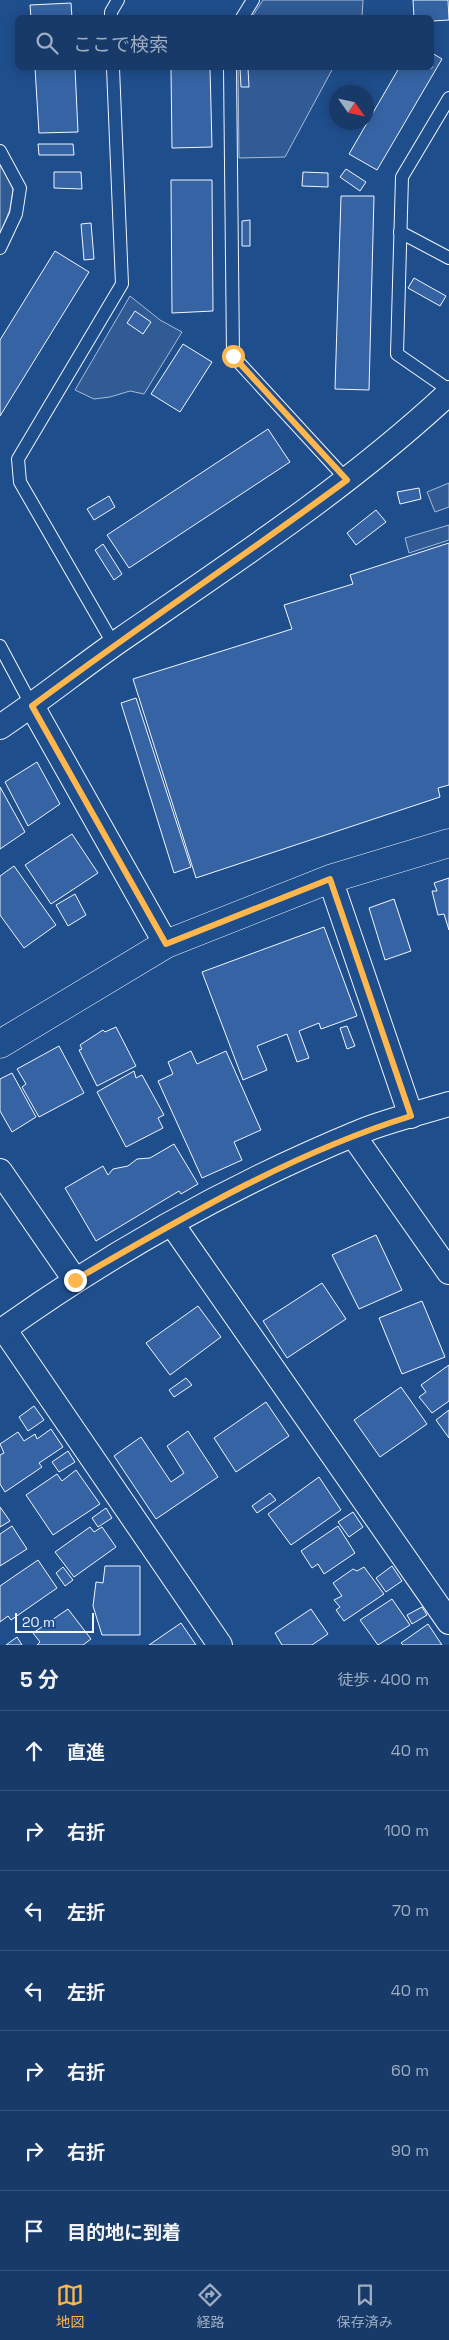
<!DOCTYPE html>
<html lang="ja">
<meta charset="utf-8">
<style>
:root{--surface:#173a69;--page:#244571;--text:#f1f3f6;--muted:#9eadc0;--line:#36547d;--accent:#ffb74d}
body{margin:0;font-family:"Space Grotesk","Noto Sans JP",sans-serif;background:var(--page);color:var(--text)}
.compass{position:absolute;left:329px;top:85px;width:45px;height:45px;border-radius:50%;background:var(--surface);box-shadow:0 2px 12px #0003;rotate:124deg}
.scale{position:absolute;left:15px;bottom:12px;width:79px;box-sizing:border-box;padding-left:5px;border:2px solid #f2f6ff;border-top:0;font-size:14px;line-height:18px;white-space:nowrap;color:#f2f6ff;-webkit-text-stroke:4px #1f4e8c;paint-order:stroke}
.stop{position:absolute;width:15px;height:15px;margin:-11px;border:4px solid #ffb74d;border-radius:50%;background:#fff}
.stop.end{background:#ffb74d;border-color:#fff;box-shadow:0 1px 5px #0008}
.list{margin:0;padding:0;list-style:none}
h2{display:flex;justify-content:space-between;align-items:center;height:65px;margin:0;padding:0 20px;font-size:21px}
h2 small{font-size:16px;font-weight:400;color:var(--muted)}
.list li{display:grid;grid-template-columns:32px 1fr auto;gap:15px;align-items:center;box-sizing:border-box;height:80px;padding:0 20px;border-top:1px solid var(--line)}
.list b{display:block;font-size:19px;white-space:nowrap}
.list em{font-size:16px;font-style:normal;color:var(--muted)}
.icon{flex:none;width:28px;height:28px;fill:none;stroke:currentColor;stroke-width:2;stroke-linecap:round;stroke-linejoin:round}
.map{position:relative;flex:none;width:449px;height:1645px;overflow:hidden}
.search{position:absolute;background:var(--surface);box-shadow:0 2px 12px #0003;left:15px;right:15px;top:15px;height:55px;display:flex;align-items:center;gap:12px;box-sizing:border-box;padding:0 18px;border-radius:8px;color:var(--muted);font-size:19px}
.sheet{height:625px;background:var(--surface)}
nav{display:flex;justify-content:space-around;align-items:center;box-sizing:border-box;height:70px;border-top:1px solid var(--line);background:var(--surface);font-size:14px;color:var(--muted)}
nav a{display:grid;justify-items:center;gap:2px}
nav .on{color:var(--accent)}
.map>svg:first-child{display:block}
.built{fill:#305b95;stroke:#a8bbd7}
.building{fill:#3563a3;stroke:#f2f6ff}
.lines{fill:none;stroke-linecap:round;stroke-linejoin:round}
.lane-casing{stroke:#f2f6ff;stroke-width:14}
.street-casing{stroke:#f2f6ff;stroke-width:26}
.secondary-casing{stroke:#f2f6ff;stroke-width:29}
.lane{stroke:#1f4e8c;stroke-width:12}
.street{stroke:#1f4e8c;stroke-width:24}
.secondary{stroke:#1f4e8c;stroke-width:28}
.route{stroke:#ffb74d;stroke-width:6}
</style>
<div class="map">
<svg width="449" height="1645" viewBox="0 0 449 1645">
<rect width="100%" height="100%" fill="#1f4e8c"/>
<!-- built -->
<g class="built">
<path d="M263,0H363L362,17H252Z"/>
<path d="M238,68H333L285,157L239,158Z"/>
<path d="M0,159L13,189L10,209L0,235Z"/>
<path d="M130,296L160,320L182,332L144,394L130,391L110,397L94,399L75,390Z"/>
<path d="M449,483V507L435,512L427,492Z"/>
<path d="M449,525V540L409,553L405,538Z"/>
</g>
<!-- building -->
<g class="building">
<path d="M413,0H448L449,20L432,21V18H414Z"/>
<path d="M71,3L72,18H31L30,5Z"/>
<path d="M432,53L442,59L377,170L349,154L399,68H432Z"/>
<path d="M35,68H75L78,132L39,133Z"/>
<path d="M171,68H210L212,147L172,148Z"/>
<path d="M240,68H248L249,87H241Z"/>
<path d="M38,144H73L74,155H39Z"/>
<path d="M346,169L366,182L360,191L340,177Z"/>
<path d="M54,172H81L82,189L54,188Z"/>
<path d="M303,172L328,173V187L302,186Z"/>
<path d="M171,180H212L213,311L172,313Z"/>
<path d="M341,196H374L369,390L335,389Z"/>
<path d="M250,220V246H242V221Z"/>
<path d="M91,223L94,259L84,260L81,224Z"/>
<path d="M55,251L89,272L0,416V340Z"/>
<path d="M414,278L446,296L440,306L408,288Z"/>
<path d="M135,311L151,322L143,334L127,323Z"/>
<path d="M183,344L212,362L180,412L151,394Z"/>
<path d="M268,429L290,462L129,568L107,535Z"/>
<path d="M419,488L421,499L400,504L397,492Z"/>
<path d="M109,496L115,507L94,520L87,509Z"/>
<path d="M376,510L386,522L356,545L347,533Z"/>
<path d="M449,543V785L438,788L440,797L196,878L133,679L292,629L284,605L353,584L350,575Z"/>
<path d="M103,544L122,574L114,580L95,550Z"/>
<path d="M136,698L191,867L174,873L121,703Z"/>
<path d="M37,762L60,804L28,826L5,782Z"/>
<path d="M0,787L25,832L0,849Z"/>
<path d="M72,834L98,873L51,904L25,865Z"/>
<path d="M14,866L56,925L24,948L0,915V876Z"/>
<path d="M449,878V930L444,914L438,915L432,891H437L434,883Z"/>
<path d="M75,894L86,915L68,926L56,905Z"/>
<path d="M394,899L411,951L385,960L369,908Z"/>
<path d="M324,927L357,1016L321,1029L319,1023L299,1031L309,1058L297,1062L287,1034L257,1046L267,1070L243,1080L202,972Z"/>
<path d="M347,1026L355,1046L347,1049L340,1028Z"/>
<path d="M116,1027L136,1066L97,1086L79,1050L82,1049L80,1045L103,1030L105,1032Z"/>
<path d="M59,1046L84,1093L39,1117L22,1087L26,1084L17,1069Z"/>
<path d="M191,1051L197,1064L226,1051L261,1130L234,1142L242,1160L202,1178L158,1081L173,1074L168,1062Z"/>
<path d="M134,1071L136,1078L142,1075L164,1115L158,1118L163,1128L126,1147L97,1092Z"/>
<path d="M12,1073L36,1117L12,1132L0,1111V1079Z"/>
<path d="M174,1144L198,1184L181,1194L179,1191L96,1241L65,1188L103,1166L108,1175L113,1169L128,1166L137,1159L150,1158Z"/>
<path d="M376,1235L402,1290L359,1309L332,1255Z"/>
<path d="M322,1283L346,1319L287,1358L263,1321Z"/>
<path d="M422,1301L445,1357L402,1374L379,1318Z"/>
<path d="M198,1306L221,1337L170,1375L146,1343Z"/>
<path d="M449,1365V1401L432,1413L419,1397L426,1392L421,1385Z"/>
<path d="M186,1378L192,1385L174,1397L169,1390Z"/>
<path d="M401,1387L427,1424L380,1457L354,1420Z"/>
<path d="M266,1402L289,1436L236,1472L214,1438Z"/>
<path d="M34,1406L44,1420L28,1431L19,1417Z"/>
<path d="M449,1410V1438L436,1420Z"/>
<path d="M51,1429L63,1447L39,1463L42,1467L5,1492L0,1484V1455L4,1453L0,1444L18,1432L24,1441L35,1434L37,1439Z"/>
<path d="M188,1431L218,1477L156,1519L114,1456L141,1437L171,1482L184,1473L167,1446Z"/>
<path d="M68,1451L75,1462L59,1472L52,1462Z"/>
<path d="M76,1470L100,1504L53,1535L26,1495L57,1474L62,1481Z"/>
<path d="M319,1477L341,1510L291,1545L268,1514Z"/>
<path d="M270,1493L276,1500L257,1513L252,1506Z"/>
<path d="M0,1507L10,1521L0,1527Z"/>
<path d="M106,1508L112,1518L98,1527L92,1518Z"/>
<path d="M353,1512L363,1527L349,1537L338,1522Z"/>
<path d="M12,1526L27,1549L0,1566V1534Z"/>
<path d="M338,1526L355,1553L324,1574L318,1564L312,1568L301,1551Z"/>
<path d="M90,1527L94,1532L102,1527L116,1547L74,1577L55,1552Z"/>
<path d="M38,1560L57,1588L11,1620L8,1616L0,1622V1586Z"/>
<path d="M105,1566H140V1635H102L93,1606L96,1582L103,1583Z"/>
<path d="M392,1566L402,1581L386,1592L376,1578Z"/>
<path d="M63,1567L73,1580L65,1586L56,1573Z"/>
<path d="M364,1567L384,1594L344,1621L336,1610L340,1607L334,1600L342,1596L333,1583L353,1569L357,1571Z"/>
<path d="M392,1599L410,1625L378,1645L360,1620Z"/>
<path d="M422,1607L427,1615L412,1624L407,1615Z"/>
<path d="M68,1609L91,1639L83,1645H37L40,1642L33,1633Z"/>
<path d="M311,1609L328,1634L312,1645H282L275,1633Z"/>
<path d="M181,1623L196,1645H149Z"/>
<path d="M428,1624L442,1645H403L401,1643Z"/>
<path d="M17,1637L22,1645H6Z"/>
</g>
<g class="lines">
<defs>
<g id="lane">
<path d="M111,18V12L118,0"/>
<path d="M242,18L253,0"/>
<path d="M113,68L122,284L18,459L20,482L114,645"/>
<path d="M230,68L233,356L347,480"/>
<path d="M449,98L402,177L397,354L449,390"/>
<path d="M0,151L20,188L16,214L0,248"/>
<path d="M400,232L449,258"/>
<path d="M0,646L32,706"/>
</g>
<g id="street">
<path d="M32,706L166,944"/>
<path d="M0,727C42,699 81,667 123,638C235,561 349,486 449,393"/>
<path d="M330,879L411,1116"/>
<path d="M353,1135L449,1272"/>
<path d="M0,1171L75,1280"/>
<path d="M172,1224L449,1622"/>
<path d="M4,1329L220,1645"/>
<path d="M0,1332C112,1252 235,1183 362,1131C390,1120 420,1113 449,1104"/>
</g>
<path id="secondary" d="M0,1044L166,944L330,879L449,843"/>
</defs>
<!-- lane casing -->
<use href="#lane" class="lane-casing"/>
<!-- street casing -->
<use href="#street" class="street-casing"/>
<!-- secondary casing -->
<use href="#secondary" class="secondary-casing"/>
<!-- lane -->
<use href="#lane" class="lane"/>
<!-- street -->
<use href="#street" class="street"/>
<!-- secondary -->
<use href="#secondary" class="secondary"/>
</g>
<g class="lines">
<!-- route -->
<path class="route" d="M75,1280C182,1218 292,1153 411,1116L330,879L166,944L32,706C136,628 243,557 347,480L233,356"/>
</g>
</svg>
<svg class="compass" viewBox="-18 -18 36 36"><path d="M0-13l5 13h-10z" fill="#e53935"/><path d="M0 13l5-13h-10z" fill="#9eadc0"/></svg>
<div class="scale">20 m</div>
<div class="stop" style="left:233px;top:356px"></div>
<div class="stop end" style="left:75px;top:1280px"></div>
<div class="search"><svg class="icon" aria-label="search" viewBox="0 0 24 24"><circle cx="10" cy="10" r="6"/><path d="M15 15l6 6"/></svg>ここで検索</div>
</div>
<section class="sheet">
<h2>5 分<small>徒歩 · 400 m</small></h2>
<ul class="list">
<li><svg class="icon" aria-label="ahead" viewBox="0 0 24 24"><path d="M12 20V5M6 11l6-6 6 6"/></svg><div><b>直進</b></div><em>40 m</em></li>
<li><svg class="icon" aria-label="right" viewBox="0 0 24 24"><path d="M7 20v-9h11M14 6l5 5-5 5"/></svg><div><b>右折</b></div><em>100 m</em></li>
<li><svg class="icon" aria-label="left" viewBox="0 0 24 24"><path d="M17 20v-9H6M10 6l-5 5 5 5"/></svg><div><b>左折</b></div><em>70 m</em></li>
<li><svg class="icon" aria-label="left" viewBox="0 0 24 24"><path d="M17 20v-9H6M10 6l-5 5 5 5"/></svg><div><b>左折</b></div><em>40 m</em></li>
<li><svg class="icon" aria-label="right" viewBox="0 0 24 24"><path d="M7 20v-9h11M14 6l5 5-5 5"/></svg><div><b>右折</b></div><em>60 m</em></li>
<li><svg class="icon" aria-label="right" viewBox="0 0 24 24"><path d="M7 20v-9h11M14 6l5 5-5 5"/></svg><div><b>右折</b></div><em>90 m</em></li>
<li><svg class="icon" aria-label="arrive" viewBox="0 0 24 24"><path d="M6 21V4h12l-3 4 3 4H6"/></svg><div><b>目的地に到着</b></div></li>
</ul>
</section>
<nav>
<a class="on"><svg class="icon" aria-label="map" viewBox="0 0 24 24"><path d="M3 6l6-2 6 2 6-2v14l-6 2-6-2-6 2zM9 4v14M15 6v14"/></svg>地図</a>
<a><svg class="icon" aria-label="directions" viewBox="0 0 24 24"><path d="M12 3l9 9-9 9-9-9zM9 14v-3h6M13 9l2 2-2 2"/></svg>経路</a>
<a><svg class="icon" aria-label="saved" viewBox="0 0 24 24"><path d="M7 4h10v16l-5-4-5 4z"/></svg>保存済み</a>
</nav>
